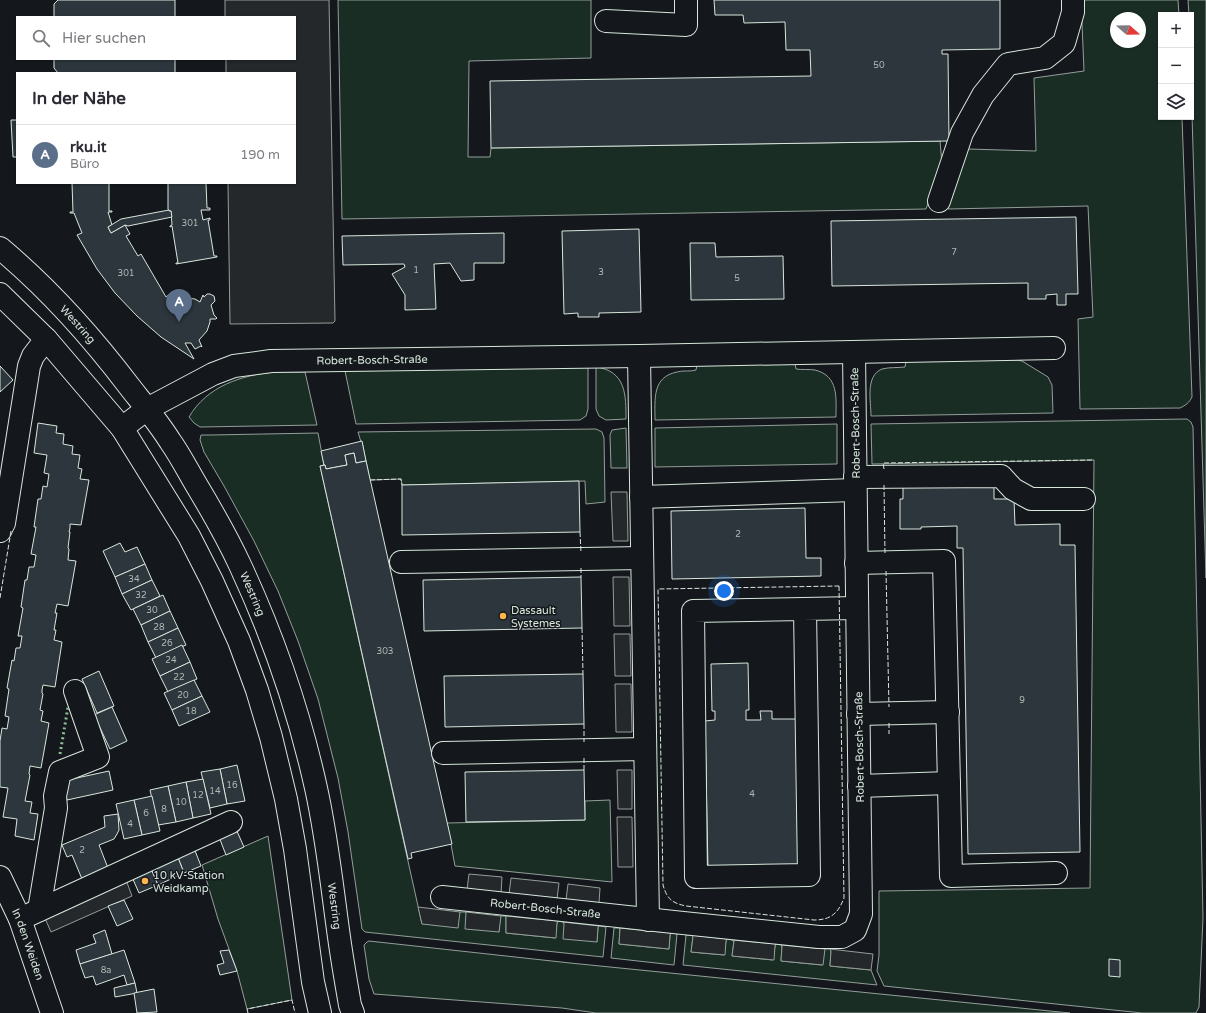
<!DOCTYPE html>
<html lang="de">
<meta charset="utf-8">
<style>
:root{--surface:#fff;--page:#f2f2f3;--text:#2b2b33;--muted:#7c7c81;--line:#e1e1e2;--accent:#111827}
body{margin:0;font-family:"Varela Round",sans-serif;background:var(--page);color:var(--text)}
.controls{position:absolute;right:12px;top:12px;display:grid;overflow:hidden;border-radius:0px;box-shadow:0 1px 3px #0004}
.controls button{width:36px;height:36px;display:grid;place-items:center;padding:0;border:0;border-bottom:1px solid var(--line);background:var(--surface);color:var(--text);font:20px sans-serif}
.compass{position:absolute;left:1110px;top:12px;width:36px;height:36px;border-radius:50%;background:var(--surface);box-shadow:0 1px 3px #0004;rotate:110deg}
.you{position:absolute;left:724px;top:591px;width:14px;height:14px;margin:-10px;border:3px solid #fff;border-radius:50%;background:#1a73e8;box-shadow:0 0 0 6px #1a73e833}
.badge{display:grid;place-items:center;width:26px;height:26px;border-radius:50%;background:var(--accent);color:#fff;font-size:13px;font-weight:700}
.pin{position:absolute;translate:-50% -33px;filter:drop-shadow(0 1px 2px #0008)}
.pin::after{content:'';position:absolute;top:21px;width:14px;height:12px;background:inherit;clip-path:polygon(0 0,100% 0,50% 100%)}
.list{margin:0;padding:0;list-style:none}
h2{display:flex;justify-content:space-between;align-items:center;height:52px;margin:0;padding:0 16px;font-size:17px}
h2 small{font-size:13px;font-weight:400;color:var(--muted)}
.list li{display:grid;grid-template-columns:26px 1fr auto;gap:12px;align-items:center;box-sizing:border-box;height:60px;padding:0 16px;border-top:1px solid var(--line)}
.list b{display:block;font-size:15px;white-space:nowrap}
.list p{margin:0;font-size:13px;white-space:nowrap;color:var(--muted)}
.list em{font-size:13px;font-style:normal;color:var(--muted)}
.icon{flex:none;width:22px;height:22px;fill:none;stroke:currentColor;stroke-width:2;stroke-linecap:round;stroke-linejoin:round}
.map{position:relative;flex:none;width:1206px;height:1013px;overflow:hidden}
.search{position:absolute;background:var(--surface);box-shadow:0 1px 3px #0004;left:16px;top:16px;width:280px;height:44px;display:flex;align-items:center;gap:10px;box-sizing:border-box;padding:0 14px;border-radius:0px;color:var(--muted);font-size:15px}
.panel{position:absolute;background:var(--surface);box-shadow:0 1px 3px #0004;left:16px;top:72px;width:280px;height:112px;border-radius:0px}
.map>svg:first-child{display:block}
.green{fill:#1a2d24;stroke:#939e99;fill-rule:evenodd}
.parking{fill:#24282b;stroke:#939e99}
.building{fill:#2c363c;stroke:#d8e6dc}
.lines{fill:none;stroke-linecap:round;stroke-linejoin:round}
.minor-casing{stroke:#d8e6dc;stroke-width:24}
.major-casing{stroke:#d8e6dc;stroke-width:24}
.minor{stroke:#14181c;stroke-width:22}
.major{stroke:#14181c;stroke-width:22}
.hedge{stroke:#8ac095;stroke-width:3;stroke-dasharray:2 3;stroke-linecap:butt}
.fence{stroke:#d8e6dc;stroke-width:1;stroke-dasharray:5 2;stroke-linecap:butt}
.poi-dot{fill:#ffb74d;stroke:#14181c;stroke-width:1.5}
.labels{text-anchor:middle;stroke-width:3;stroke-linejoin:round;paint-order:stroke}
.number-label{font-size:9px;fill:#adbab4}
.street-label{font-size:11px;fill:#d8e6dc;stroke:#14181c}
.poi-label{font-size:11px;fill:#d8e6dc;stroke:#14181c;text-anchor:start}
</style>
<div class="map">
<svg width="1206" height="1013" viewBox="0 0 1206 1013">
<rect width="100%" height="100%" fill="#14181c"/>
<!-- green -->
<g class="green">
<path d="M338,0H591V58L469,61L468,157H490L491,148L940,141L942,164L926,209L342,219Z"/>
<path d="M1081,0H1178L1179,15H1161V117H1182L1192,397C1189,403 1186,405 1180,408L1080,409L1078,319L1093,317L1088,206L948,209L968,149L1036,151L1034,78L1084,71ZM1116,18H1140V42H1116Z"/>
<path d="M1188,0H1206V578L1191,82V15H1189Z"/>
<path d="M1017,360L1022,361L1048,377L1052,385L1053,413L871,416C871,401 865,376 882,369C890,367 897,368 905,367L906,361Z"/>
<path d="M795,363L796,369C802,370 809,369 815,370C839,376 836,398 836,417L655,420C655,399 652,377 677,372C683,370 690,372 696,370L697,365Z"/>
<path d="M588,367V409L586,416L580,420L356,424L345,371Z"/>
<path d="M596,367C626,371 626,395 626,419L606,420L599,416L596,409Z"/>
<path d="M275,372H305L317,425L200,427L194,423L189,417C207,386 242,375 275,372Z"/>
<path d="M1187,419L1191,422L1193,427L1203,918L1199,1007L1196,1013H1142L884,986L877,971L879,955V891L1090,888L1094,460L872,464L871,424Z"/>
<path d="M837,424V464L655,467V428Z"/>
<path d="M626,428L627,468H611L610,435L612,430Z"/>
<path d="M596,429L602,432L604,438L605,502L586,504L585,481L402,485L401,479L370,480L362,442H361L358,432Z"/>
<path d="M318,433L324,465L320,466L422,924L459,913L460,912H466V914L499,932L500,917L501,916H506V933L555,938L557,923L558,921L563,922L564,924L597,942L598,927L599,926L606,927L603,957L365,932L362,929L348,832L338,778L318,699L298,641L278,591L254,541L224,486L204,452L200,440L201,435H211Z"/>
<path d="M610,800L612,882L455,866L447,823L585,820V801Z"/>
<path d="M268,836L292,1000L247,1009L237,971L218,919L202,865Z"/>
<path d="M614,928H619L620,929L619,944L669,949L670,935L671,933L677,934L674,965L611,958Z"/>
<path d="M686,935H691L693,937L691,952L724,955L726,941L727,939L732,940L734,941L732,956L773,960L775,946L776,944L781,945L782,946L781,961L822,965L824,951L825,949H830L831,951L830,966L871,970L877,985L683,965Z"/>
<path d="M369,941L570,963L1070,1013H596L562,1008L374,994L369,979L364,945L367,942Z"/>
</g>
<!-- parking -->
<g class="parking">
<path d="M225,0H329L335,321L333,323L230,324L228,183H295V73H226V59H295V17H225Z"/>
<path d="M611,492H627L628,541H613Z"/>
<path d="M613,577H629L630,626H614Z"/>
<path d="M614,634H630L631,676H615Z"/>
<path d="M615,684H631L632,732H616Z"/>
<path d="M617,770H632V809H618Z"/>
<path d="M617,817H632L633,867H618Z"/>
<path d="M469,874L502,877L501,894L467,890Z"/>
<path d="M511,878L559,883L557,899L509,894Z"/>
<path d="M126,880L132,896L51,932L44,916Z"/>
<path d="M568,884L600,888L599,903L566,900Z"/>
<path d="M418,907L460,912L458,928L422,924Z"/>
<path d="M466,912L501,916L499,932L465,929Z"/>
<path d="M506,916L558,921L557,923L556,938L506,933Z"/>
<path d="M563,922L599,926L598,927L597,942L563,939L564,924Z"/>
<path d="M619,928L671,933L670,935L669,949L619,944L620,929Z"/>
<path d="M691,935L727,939L726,941L725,955L691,952L693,937Z"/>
<path d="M732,940L776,944L775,946L774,960L732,956L734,941Z"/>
<path d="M781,945L825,949L823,965L781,961L782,946Z"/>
<path d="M830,949L873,954L871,970L830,966L831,951Z"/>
</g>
<!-- building -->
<g class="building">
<path d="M58,0H175V17H54V4Z"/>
<path d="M714,0H1000V49L942,50V54H948L949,141L491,148L490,81L811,76L810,50H786L785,22L744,23L743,15H715Z"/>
<path d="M54,59H175V73H58L54,68Z"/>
<path d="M11,120H17V157H13Z"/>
<path d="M72,183H109V211H112V212H108L112,225L108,227L111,233L125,225L130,234L126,236L138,256L141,254L166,297L172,292L176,300L187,298L195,299L200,302L203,295L204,297L207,294H210L214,296L215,301L211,305L214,315L217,318L216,319H210V322L207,331L199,340L202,347L201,346L195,349L191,343H185L194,359L161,337L137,316L115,293L97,269L77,235L82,233L74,213H70V212H73Z"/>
<path d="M168,183H206L207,208H210V210H201L203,220L210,218V220H208L214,256H217V257L176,264V263H178L172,226L170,227V226L172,225L171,211H169L168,209Z"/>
<path d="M169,210V211H171L172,217L128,226L125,225L111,233L108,227L121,219Z"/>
<path d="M1076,217L1078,294H1066V305H1057V294L1046,295V299H1028V283L832,286L831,221Z"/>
<path d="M639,229L641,312L599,313V317H578V313L564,314L562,231Z"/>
<path d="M504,233V263H474V280L461,281L450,263L434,264L436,309L405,310V295L392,274L405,267L404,264L343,265L342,236Z"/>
<path d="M690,243H715L716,257L783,256L784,299L691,300Z"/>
<path d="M0,366L13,380L0,392Z"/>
<path d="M38,423L57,426L56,433L64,434L63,444L73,446L72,454L80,455L78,468L82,469L80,479L89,480L81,525L70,524V528L69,532H70L68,548L69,549L68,560L76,561L68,606L57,604L55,613H57L54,630H56L54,640L62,642L55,687L43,685L42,690V693L43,694L40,710L43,711L41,721L49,723L41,768L30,766L29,774L30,775L25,801L32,802L30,813L38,814L34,840L15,836L17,819L3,817L8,788L0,787V741L2,728L7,729L9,717L5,716L9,689L7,688L12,660L14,661L16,648H20L22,636H18L23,608L21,607L25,580H27L29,567H34L36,555L31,554L36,527H34L38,499H41L43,486L47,487L49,474L44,473L47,455L34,453Z"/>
<path d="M362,441L366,461L356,463L354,453L345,455L347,465L326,469L325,465H324L321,451Z"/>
<path d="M354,453L356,463L366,461L452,844L411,853L412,858L408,859L320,466L325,465L326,469L347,465L345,455Z"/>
<path d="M579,481L580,532L402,535V485Z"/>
<path d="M994,483V499H1014L1015,525L1060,524V545H1075L1080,852L968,854L963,548H957V526L921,527V529H900V499H903V484Z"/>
<path d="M805,508L806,558H821V576L672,579L671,511Z"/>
<path d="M120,543L125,552L137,547L145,564L115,577L103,551Z"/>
<path d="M145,564L152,580L122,594L115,577Z"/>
<path d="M581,577L582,628L424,631L423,580Z"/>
<path d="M152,580L160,596L131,610L122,594Z"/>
<path d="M163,595L170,611L141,625L133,609Z"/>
<path d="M170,611L178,628L148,642L141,625Z"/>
<path d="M178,628L186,645L156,658L148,642Z"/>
<path d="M182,645L190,662L160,676L152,659Z"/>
<path d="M190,662L197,679L168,692L160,676Z"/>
<path d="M748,663L749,710H746V720H761L760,711H772V719H796L799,867L708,869L705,721L715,720V711H712L711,664Z"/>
<path d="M99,671L114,706L97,713L82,679Z"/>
<path d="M583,674L584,724L445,727L444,676Z"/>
<path d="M194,680L202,696L172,710L164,693Z"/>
<path d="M202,696L210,712L179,726L172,710Z"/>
<path d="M112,707L127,741L110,749L94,715Z"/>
<path d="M237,765L245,801L227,804L220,769Z"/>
<path d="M220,769L227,804L210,808L201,772Z"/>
<path d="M584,770L585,820L466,822L465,772Z"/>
<path d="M109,771L113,790L67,800L63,781Z"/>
<path d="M203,779L211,814L193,818L186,782Z"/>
<path d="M186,782L193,818L176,822L168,786Z"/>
<path d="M168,786L176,822L158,825L150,790Z"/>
<path d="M152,796L160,831L142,835L134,800Z"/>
<path d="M134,800L142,835L124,839L116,804Z"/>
<path d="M118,814L119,830L117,834L114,839L99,845L108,868L82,879L72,855L67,857L62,845L105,827L104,816Z"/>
<path d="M236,829L244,847L226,855L219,837Z"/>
<path d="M194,848L201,866L184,873L177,855Z"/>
<path d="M177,855L184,873L158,885L150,867Z"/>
<path d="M151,869L158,885L139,893L132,877Z"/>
<path d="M124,900L133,919L117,926L108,906Z"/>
<path d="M105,930L112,954L80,964L76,950L96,943L93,935Z"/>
<path d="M124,950L135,983L127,985L124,975L96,985L93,976L85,978L80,964Z"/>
<path d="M229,950L237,971L220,975L217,965L224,963L220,951Z"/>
<path d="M1109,959L1120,960V977L1109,976Z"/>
<path d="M135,983L137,993L115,997L114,988Z"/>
<path d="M154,989L157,1012L137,1013L134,993Z"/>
</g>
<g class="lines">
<defs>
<g id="minor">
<path d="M606,21L686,25V0"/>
<path d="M939,201L962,133L983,95L1008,64L1045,58L1064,43L1073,12V0"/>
<path d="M639,356L648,920"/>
<path id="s1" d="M122,428L147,409L213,374L234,366L271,361L639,356L1054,348"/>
<path d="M855,477L1001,476L1013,489L1031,499H1084"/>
<path d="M641,497L855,490"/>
<path d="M0,531L4,523L29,366L33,356L46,339"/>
<path d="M401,562L642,558"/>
<path d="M856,563L944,561L951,876L1056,873"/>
<path d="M805,609L809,875L696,877L693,611C747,610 802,609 857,608"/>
<path d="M858,714L948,712"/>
<path d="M443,753L645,749"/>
<path d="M859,786L949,783"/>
<path id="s2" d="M0,877L20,919L52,1013"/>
<path id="s3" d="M442,897L683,923L819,937H842L855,930L861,914L854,352"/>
<path d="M39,910L56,808L55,796L60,772L98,757L75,691"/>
<path d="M20,919L231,822"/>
</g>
<g id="major">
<path id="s4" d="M0,248C49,289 91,336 129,386C143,404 158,422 170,441C180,455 188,471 197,486C212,511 227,537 240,565C273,636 299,711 316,788C327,837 332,887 339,937C342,959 346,982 350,1005L353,1013"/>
<path d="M0,294L46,339L122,428L189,536L212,581L239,641L257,690L271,737L286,799L295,849L313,982L320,1013"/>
</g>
</defs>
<!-- minor casing -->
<use href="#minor" class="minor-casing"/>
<!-- major casing -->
<use href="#major" class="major-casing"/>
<!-- minor -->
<use href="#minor" class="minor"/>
<!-- major -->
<use href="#major" class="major"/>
<!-- hedge -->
<path class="hedge" d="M60,754L68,707"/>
<!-- fence -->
<g class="fence">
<path d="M884,469L883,463L1094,460"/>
<path d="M370,480L401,479L402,485"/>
<path d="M884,485L885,555"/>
<path d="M580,532L581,552"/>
<path d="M581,568V577"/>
<path d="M886,571L889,707"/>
<path d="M839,586L844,898C838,914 830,920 814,920L686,906C672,903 667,899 663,885L658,589Z"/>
<path d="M0,598L11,531"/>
<path d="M582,628L583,674"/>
<path d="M889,723V734"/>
<path d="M584,724V742"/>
<path d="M584,758V770"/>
<path d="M248,1013L247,1009L292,1000L295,1013"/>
</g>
</g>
<!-- markers -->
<g class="poi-dot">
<circle cx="503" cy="616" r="4"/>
<circle cx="145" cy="881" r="4"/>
</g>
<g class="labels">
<!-- number labels -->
<g class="number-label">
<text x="879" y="68">50</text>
<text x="190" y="226">301</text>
<text x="954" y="255">7</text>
<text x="416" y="273">1</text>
<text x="601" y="275">3</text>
<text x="126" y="276">301</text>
<text x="737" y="281">5</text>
<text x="738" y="537">2</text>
<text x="134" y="582">34</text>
<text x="141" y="598">32</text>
<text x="152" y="613">30</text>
<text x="159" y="630">28</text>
<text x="167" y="646">26</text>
<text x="385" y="654">303</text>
<text x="171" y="663">24</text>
<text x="179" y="680">22</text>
<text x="183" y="698">20</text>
<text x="1022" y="703">9</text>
<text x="191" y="714">18</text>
<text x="232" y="788">16</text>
<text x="215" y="794">14</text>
<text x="752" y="797">4</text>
<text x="198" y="798">12</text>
<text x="181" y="805">10</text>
<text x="164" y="812">8</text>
<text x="146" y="816">6</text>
<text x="130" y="827">4</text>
<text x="82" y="853">2</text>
<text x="106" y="973">8a</text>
</g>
<!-- street labels -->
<g class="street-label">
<text dy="4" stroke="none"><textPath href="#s4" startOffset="109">Westring</textPath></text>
<text dy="4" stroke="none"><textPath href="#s1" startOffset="267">Robert-Bosch-Straße</textPath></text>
<text transform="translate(855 423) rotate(-91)" y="4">Robert-Bosch-Straße</text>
<text dy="4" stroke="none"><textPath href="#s4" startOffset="432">Westring</textPath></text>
<text transform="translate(859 747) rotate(-91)" y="4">Robert-Bosch-Straße</text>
<text dy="4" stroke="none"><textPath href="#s4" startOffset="756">Westring</textPath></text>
<text dy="4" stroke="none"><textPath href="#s3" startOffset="104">Robert-Bosch-Straße</textPath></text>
<text dy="4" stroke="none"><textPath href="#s2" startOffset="73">In den Weiden</textPath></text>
</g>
<!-- poi labels -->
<g class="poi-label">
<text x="511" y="614">Dassault<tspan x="511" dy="13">Systemes</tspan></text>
<text x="153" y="879">10 kV-Station<tspan x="153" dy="13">Weidkamp</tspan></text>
</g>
</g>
</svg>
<div class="controls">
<button>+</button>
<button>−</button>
<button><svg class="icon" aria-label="layers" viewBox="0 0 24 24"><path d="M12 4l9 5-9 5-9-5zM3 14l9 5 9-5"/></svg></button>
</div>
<svg class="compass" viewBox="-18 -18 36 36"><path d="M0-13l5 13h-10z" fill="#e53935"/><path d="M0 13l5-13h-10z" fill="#7c7c81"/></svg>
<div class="you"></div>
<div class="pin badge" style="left:179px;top:322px;background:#5c6f8a">A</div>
<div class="search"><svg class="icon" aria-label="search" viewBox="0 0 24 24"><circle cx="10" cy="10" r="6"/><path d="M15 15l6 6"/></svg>Hier suchen</div>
<section class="panel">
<h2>In der Nähe<small></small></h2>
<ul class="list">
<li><span class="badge" style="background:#5c6f8a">A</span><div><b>rku.it</b><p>Büro</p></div><em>190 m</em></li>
</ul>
</section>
</div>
